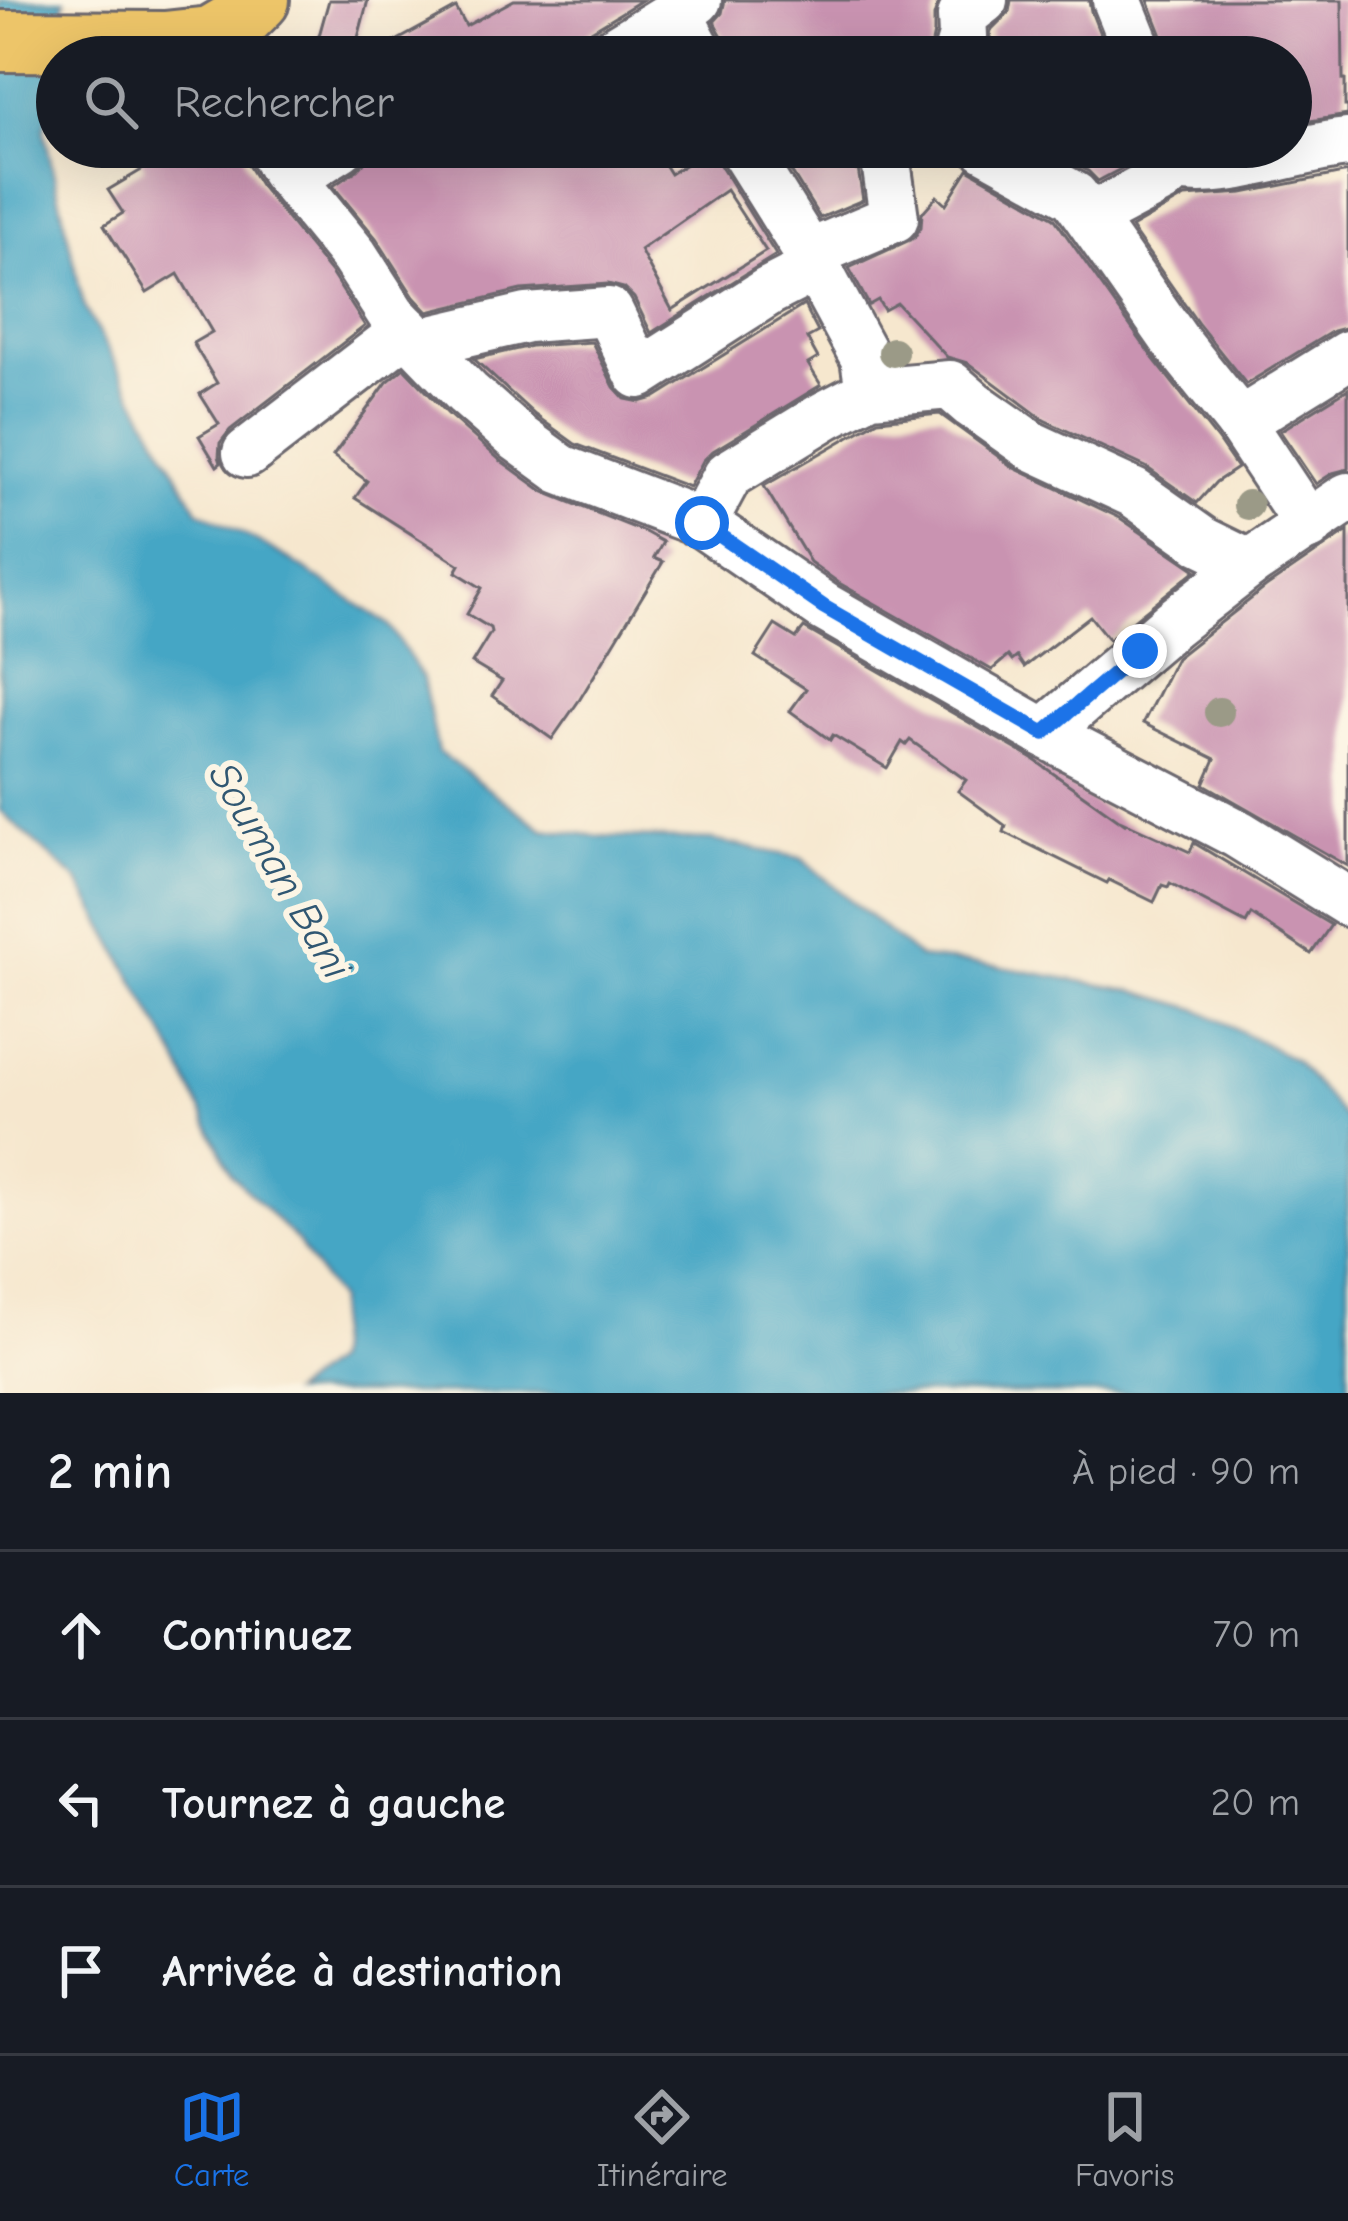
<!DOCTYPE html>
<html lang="fr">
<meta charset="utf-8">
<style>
:root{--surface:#171b24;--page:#20242c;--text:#f1f3f6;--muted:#9ea1a6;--line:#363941;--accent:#1a73e8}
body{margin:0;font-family:"Comic Neue",sans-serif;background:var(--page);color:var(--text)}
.stop{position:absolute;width:36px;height:36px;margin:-27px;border:9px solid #1a73e8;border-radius:50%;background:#fff}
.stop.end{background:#1a73e8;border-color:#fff;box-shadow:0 3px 12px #0008}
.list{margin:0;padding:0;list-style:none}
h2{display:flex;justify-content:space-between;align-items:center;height:156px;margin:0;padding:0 48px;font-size:51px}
h2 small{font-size:39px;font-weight:400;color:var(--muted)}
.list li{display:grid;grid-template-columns:78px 1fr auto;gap:36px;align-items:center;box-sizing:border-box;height:168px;padding:0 48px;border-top:3px solid var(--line)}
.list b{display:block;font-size:45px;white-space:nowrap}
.list em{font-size:39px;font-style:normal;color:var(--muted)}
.icon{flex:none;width:66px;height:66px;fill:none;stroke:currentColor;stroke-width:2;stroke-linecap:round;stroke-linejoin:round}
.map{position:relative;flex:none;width:1348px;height:1393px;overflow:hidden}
.search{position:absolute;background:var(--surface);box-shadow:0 12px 48px #0002;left:36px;right:36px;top:36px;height:132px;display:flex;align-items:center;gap:30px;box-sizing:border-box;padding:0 42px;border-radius:66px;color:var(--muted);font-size:45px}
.sheet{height:660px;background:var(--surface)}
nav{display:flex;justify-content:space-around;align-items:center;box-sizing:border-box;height:168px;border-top:3px solid var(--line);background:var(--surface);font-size:33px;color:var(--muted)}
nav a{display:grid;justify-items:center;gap:6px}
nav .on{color:var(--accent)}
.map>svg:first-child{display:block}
.water{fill:#45a6c5;stroke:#346480;stroke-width:3}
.building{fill:#c993b1;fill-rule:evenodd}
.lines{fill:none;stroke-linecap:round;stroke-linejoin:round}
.minor-casing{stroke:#6c676e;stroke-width:54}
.major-casing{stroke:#6c676e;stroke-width:66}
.minor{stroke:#fff;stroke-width:48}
.major{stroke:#edc569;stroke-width:60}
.tree{fill:#9b9a87}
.route{stroke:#1a73e8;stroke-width:15}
.labels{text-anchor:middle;stroke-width:12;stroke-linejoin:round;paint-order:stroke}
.water-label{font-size:42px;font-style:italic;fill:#305772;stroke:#fcf5e5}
</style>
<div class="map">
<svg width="1348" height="1393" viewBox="0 0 1348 1393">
<rect width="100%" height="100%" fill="#fcf5e5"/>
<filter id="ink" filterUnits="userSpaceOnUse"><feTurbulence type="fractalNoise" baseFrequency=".00833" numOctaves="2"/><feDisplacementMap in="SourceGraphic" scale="24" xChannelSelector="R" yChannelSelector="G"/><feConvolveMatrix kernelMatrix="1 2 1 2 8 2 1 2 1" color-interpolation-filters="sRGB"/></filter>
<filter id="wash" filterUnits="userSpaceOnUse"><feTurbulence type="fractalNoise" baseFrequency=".004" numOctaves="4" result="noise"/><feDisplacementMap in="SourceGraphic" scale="48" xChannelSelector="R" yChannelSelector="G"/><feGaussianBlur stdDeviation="2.7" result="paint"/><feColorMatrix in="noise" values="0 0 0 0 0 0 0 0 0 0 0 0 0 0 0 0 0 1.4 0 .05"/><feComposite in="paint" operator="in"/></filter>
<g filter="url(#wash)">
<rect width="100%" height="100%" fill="#f6e7ce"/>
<!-- water -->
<path class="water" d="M0,0H65L60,20L57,78L44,130L84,307L198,510L284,556L388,624L423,679L438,752L543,829L599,836L712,840L801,858L919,958L997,966L1135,991L1200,1010L1295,1060L1348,1122V1393H291L333,1361L337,1300L298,1242L232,1175L176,1056L79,882L0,811Z"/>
<g id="blocks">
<!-- building -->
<g class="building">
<path d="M329,0H368L353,57H313Z"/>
<path d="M514,0H642L588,33L579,44L576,57H367L456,8L466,26Z"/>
<path d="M725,0H939L934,16V33L929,57H729L726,43L714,22L722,13Z"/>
<path d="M1011,0H1089L1091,11L1109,57H987L991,30L1009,12Z"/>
<path d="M1148,0H1342L1343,80H1345V106H1348V115L1291,124V57H1168L1166,46Z"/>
<path d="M133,147H242L246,162L260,185L331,273L365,326L230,430L220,443L219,456L221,463L217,466L199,436L219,424L200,394L217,383L193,343L212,332L178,274L147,293L104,225L123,213L108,190L145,168Z"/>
<path d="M369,147H653L670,174L714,147L718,162L776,255L651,333L634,298L624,288L608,284L521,290L428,312L414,297L376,238L333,186L357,170L367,159ZM726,190L766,251L672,310L640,250Z"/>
<path d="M776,147H850L856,170L858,169L863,200L820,218Z"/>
<path d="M1044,147H1156L1145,156L1098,181L1088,171Z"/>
<path d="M968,169L1054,218L1153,358L1217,439L1237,468L1216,482L1197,503L1146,467L1044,420L968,363L947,357L897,303L884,310L878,300L869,305L849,268L914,238L921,227L922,213L937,196L946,204Z"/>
<path d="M1348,172V327L1333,331L1246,384L1199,325L1131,228L1185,197L1243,193Z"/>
<path d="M804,305L818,332L807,338L818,358L808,364L821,385L713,451L703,461L689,487L575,444L535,415L474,359L531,346L592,342L614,387L625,399L640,402L654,398Z"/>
<path d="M404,368L448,414L500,460L544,492L645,532L663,542L654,558L663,562L580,699L552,739L492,696L502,681L472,663L491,632L490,628L467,614L482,588L456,572L460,565L355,498L367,481L333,456L387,382Z"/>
<path d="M1348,389V469L1333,473L1316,484L1280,431Z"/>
<path d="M940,414L1014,468L1120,518L1196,570L1109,640L1090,616L1024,667L1017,657L1012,661L1008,656L992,670L839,583L810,562L764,486L878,420Z"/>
<path d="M1348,531V866L1204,784L1215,759L1143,723L1176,658L1266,587Z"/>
<path d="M775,625L796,638L804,628L1033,759L1126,825L1124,822L1190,852L1194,843L1331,925L1311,954L1251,914L1246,923L1170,883L1168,887L1162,885L1154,902L1109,880L1107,883L1004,832L1006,826L958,791L966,780L910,740L906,745L902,742L887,768L833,735L830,740L790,711L806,689L755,656Z"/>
</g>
</g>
</g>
<g filter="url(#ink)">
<use href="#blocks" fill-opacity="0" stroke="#6c676e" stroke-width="3"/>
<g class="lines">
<defs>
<g id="minor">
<path d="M1117,0L1140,57"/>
<path d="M677,13L701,57"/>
<path d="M604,57L697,0"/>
<path d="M957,57L963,36L962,16L983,0"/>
<path d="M270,147L284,170L354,256L392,315L467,393L517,437L561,469L702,523L824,607L1044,733L1238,834L1348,902"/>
<path d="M742,147L809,254L865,358L870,392"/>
<path d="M985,147L1074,196L1176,342L1240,422L1309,526"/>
<path d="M292,178L341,147"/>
<path d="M1091,217L1161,180L1176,167C1229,177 1294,148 1348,143"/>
<path d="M809,254L894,218L884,147"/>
<path d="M419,343L527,318L609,312L639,374L769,291L816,267"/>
<path d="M1240,422L1348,355"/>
<path d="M247,453L407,330"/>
<path d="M702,523L728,475L826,415L870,392L950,385L972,404L1030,445L1134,493L1202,541L1249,564"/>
<path d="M1044,733L1172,624L1249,564L1348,497"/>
</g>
<path id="major" d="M0,41L165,42L211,37L238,21L259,0"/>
</defs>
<!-- minor casing -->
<use href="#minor" class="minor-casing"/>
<!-- major casing -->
<use href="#major" class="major-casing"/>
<!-- minor -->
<use href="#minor" class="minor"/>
<!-- major -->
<use href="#major" class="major"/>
</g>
<!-- trees -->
<g class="tree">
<circle cx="893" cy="352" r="15"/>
<circle cx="1248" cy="505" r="15"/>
<circle cx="1219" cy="712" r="15"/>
</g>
</g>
<g class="lines" filter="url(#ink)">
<!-- route -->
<path class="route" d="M702,523L824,607L1044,733L1140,651"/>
</g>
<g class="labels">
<!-- water labels -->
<g class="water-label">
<text transform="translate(281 870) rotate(60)" y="15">Souman Bani</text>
</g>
</g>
</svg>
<div class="stop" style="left:702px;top:523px"></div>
<div class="stop end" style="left:1140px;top:651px"></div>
<div class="search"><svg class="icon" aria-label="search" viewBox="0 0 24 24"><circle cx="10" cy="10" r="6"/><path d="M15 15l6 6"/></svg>Rechercher</div>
</div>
<section class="sheet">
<h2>2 min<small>À pied · 90 m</small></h2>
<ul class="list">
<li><svg class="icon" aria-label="ahead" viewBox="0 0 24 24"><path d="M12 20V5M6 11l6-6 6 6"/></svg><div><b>Continuez</b></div><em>70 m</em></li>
<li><svg class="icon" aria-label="left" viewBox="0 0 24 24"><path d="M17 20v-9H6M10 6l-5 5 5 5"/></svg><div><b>Tournez à gauche</b></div><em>20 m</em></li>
<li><svg class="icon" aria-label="arrive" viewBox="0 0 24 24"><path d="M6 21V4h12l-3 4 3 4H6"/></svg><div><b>Arrivée à destination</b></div></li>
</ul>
</section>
<nav>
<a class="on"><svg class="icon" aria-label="map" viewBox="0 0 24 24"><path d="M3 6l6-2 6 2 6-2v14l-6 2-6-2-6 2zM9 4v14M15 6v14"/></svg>Carte</a>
<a><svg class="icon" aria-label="directions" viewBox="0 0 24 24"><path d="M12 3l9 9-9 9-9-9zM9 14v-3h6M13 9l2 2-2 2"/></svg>Itinéraire</a>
<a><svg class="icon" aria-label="saved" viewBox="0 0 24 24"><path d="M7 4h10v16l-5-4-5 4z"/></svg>Favoris</a>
</nav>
